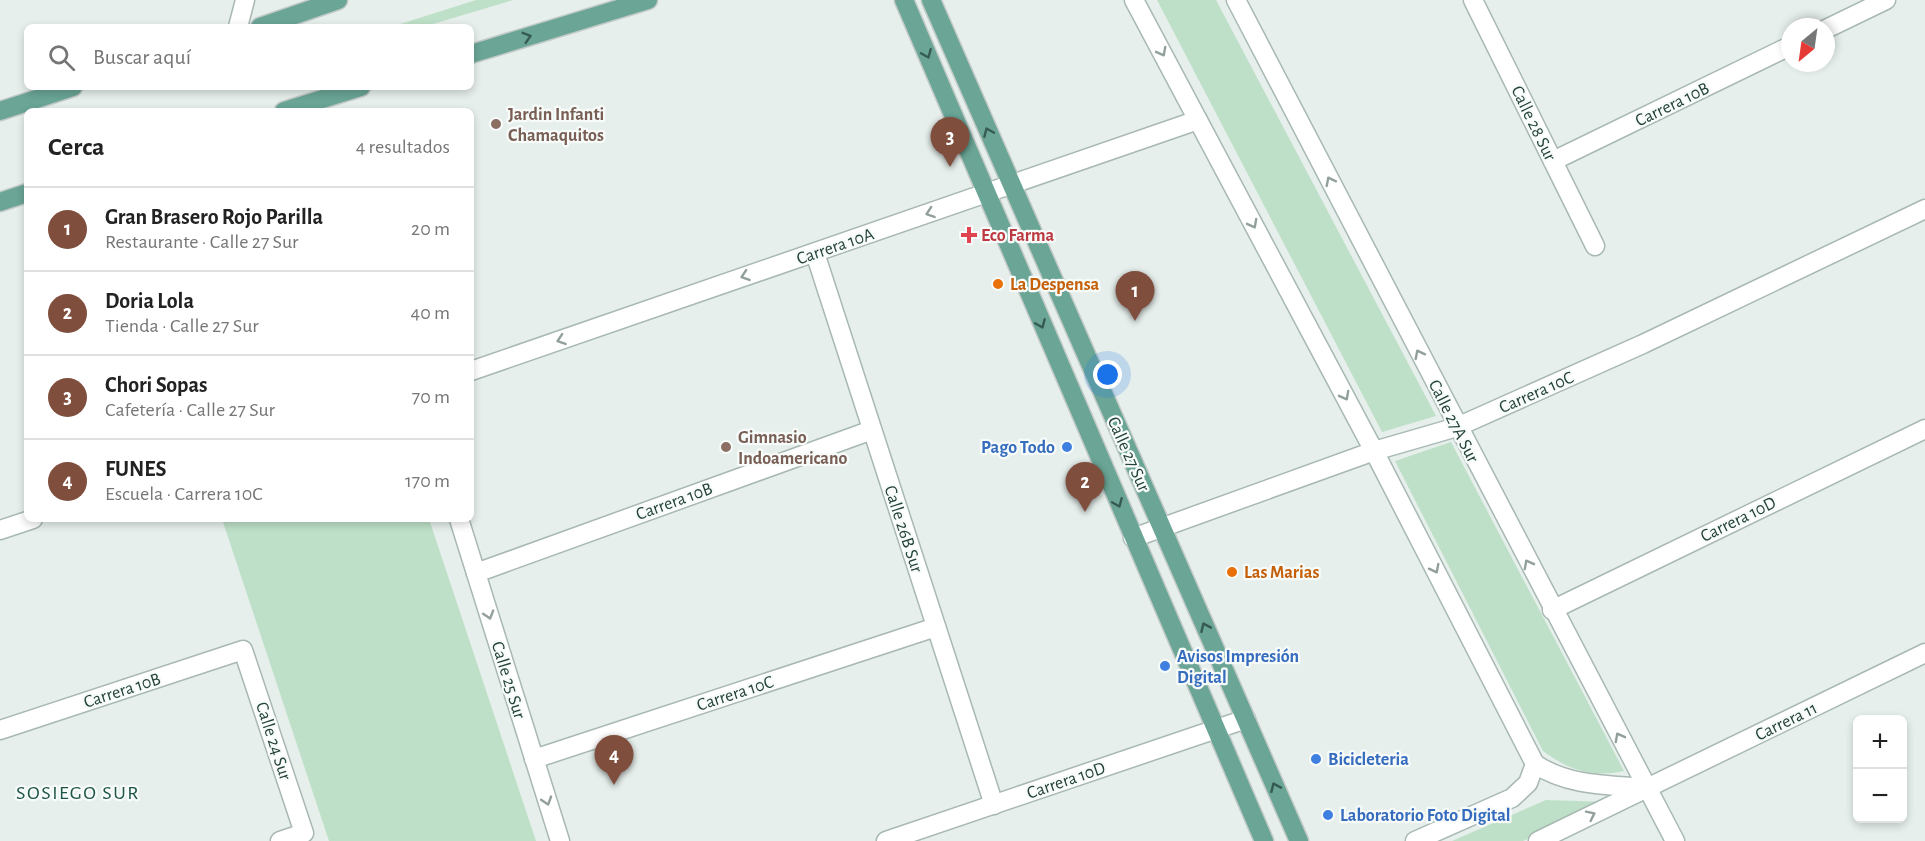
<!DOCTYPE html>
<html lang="es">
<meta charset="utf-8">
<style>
:root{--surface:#fff;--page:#f6f6f6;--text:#222;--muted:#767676;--line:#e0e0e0;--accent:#804e3d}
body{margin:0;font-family:"Alegreya Sans",sans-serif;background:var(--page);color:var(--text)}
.controls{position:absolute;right:18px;bottom:18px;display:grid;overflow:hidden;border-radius:9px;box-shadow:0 3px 9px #0003}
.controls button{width:54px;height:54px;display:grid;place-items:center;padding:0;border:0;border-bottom:2px solid var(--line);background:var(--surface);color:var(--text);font:30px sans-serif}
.compass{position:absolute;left:1781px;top:18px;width:54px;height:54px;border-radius:50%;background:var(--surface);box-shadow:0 3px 9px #0003;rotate:209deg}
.you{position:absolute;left:1108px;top:375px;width:21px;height:21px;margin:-15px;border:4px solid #fff;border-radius:50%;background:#1a73e8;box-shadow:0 0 0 9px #1a73e833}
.badge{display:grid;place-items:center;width:39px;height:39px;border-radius:50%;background:var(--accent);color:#fff;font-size:20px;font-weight:700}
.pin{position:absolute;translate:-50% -50px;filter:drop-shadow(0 2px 3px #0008)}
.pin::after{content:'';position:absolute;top:32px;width:21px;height:18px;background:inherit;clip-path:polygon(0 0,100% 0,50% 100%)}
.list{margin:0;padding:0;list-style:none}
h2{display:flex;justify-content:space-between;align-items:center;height:78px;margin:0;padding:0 24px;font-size:26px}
h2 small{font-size:20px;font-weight:400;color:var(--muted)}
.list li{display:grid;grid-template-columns:39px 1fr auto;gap:18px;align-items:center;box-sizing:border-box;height:84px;padding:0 24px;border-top:2px solid var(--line)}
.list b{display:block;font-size:22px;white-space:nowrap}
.list p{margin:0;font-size:20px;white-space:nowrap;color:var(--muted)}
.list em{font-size:20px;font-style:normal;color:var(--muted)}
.icon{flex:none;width:33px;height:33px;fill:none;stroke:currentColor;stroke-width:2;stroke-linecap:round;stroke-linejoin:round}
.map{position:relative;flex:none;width:1925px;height:841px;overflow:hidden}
.search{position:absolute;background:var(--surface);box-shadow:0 3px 9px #0003;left:24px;top:24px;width:450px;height:66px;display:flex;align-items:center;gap:15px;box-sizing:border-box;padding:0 21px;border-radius:9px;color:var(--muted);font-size:22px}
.panel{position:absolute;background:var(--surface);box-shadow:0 3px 9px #0003;left:24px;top:108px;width:450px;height:414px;border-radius:9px}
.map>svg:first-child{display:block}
.green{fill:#bfe0c8}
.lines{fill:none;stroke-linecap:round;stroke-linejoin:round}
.minor-casing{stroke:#a8b8b2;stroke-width:21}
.major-casing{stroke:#c2cac8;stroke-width:21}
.minor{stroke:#fff;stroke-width:18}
.major{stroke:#6aa596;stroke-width:18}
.oneway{stroke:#365b51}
.oneway2{stroke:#92a09c}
.education-dot{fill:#8d6e63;stroke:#f7fbf9;stroke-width:2}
.health-dot{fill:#e0444e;stroke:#f7fbf9;stroke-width:2}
.food-dot{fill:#e8710a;stroke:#f7fbf9;stroke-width:2}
.shop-dot{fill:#3f7fe0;stroke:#f7fbf9;stroke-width:2}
.labels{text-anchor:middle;stroke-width:4.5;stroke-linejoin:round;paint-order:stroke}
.street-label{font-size:18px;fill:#24423a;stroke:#f7fbf9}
.education-label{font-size:18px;font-weight:bold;fill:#785e54;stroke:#f7fbf9;text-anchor:start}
.health-label{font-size:18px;font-weight:bold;fill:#be3a42;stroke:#f7fbf9;text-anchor:start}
.food-label{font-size:18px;font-weight:bold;fill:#c56008;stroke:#f7fbf9;text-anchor:start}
.shop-label{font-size:18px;font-weight:bold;fill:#366cbe;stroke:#f7fbf9;text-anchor:start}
.neighbourhood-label{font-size:20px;letter-spacing:1.5px;fill:#1f5548;stroke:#f7fbf9}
</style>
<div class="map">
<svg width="1925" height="841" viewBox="0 0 1925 841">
<rect width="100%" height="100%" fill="#e6efeb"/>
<!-- green -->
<g class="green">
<path d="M476,0H513L423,27H391Z"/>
<path d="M1157,0H1216L1436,416L1382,432Z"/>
<path d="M1451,442L1624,771C1592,778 1569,770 1543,751L1395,461Z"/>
<path d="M222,519H429L536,841H329Z"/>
<path d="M1546,800L1611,802L1523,841H1452Z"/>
</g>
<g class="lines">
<defs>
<g id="minor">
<path d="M1134,0L1374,451L1535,764C1568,786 1608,785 1646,788"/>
<path d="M1236,0L1675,841"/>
<path d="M1473,0L1595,246"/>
<path d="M238,27L245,0"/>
<path d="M1826,29L1886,0"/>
<path d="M1553,161L1790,46"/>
<path d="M815,253L994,805"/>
<path d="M471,371L1198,120"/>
<path d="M459,519L560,841"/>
<path d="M0,530L33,519"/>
<path d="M1133,538L1374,451L1457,427L1643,344L1925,209"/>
<path d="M476,573L872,430"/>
<path d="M1552,610L1925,429"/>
<path d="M0,730L243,650L304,833L280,841"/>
<path d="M534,759L936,627"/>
<path d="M886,841L1246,719"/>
<path d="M1415,841L1512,798L1528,783L1535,764"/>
<path d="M1538,841L1925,653"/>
</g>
<g id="major">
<path d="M904,0L1264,841"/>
<path d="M931,0L1299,841"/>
<path d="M260,27L338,0"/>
<path d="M471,54L648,0"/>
<path d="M0,111L73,87"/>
<path d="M284,111L361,87"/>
<path d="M0,202L27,193"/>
</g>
</defs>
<!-- minor casing -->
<use href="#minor" class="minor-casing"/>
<!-- major casing -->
<use href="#major" class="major-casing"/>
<!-- minor -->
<use href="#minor" class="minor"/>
<!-- major -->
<use href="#major" class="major"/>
</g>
<!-- one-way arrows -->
<defs><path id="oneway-chevron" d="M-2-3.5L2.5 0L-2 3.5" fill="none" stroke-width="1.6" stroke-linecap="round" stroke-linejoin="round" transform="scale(1.5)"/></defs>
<g class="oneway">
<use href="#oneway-chevron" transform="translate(527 37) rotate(-17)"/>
<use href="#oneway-chevron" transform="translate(927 54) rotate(67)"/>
<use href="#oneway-chevron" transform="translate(988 132) rotate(-113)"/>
<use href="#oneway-chevron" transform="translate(1041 324) rotate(67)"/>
<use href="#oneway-chevron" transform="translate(1118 503) rotate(67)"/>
<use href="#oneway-chevron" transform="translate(1205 627) rotate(-114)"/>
<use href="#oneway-chevron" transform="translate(1275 787) rotate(-114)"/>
</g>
<g class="oneway2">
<use href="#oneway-chevron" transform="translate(1162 52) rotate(62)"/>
<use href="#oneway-chevron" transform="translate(1330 181) rotate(-117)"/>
<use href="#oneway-chevron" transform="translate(930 213) rotate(161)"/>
<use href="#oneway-chevron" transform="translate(1253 224) rotate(62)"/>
<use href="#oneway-chevron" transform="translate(745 276) rotate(161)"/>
<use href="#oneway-chevron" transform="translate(561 340) rotate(161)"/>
<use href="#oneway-chevron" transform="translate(1419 354) rotate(-117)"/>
<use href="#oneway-chevron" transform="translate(1345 396) rotate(62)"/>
<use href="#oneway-chevron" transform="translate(1528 564) rotate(-118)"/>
<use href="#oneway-chevron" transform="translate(1435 569) rotate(63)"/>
<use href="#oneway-chevron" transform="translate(489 615) rotate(73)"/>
<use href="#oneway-chevron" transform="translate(1619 737) rotate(-118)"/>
<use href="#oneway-chevron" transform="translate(547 801) rotate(72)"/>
<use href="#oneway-chevron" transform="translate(1591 815) rotate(-26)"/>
</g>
<!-- markers -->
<g class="education-dot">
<circle cx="496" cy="124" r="6"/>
<circle cx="726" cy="447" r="6"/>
</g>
<path class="health-dot" d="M966 226h6v6h6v6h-6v6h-6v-6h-6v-6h6z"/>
<g class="food-dot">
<circle cx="998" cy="284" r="6"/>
<circle cx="1232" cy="572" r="6"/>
</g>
<g class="shop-dot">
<circle cx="1067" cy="447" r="6"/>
<circle cx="1165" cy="666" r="6"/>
<circle cx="1316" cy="759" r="6"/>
<circle cx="1328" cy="815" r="6"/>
</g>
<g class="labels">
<!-- street labels -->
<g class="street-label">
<text transform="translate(1672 104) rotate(-26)" y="6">Carrera 10B</text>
<text transform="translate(1534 123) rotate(64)" y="6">Calle 28 Sur</text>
<text transform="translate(835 246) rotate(-19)" y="6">Carrera 10A</text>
<text transform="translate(1536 392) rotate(-24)" y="6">Carrera 10C</text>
<text transform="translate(1454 421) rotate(63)" y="6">Calle 27A Sur</text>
<text transform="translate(1129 454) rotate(66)" y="6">Calle 27 Sur</text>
<text transform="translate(674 501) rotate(-20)" y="6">Carrera 10B</text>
<text transform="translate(1738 519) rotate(-26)" y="6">Carrera 10D</text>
<text transform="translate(904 529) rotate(72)" y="6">Calle 26B Sur</text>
<text transform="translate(509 680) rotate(73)" y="6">Calle 25 Sur</text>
<text transform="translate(122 690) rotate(-18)" y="6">Carrera 10B</text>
<text transform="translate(735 693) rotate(-18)" y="6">Carrera 10C</text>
<text transform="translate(1786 721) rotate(-26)" y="6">Carrera 11</text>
<text transform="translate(274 741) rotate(72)" y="6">Calle 24 Sur</text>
<text transform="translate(1066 780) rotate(-19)" y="6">Carrera 10D</text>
</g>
<!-- education labels -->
<g class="education-label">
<text x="508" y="120">Jardin Infanti<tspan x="508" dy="21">Chamaquitos</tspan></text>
<text x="738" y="443">Gimnasio<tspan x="738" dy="21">Indoamericano</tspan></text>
</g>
<!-- health labels -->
<g class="health-label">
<text x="981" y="241">Eco Farma</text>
</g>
<!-- food labels -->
<g class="food-label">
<text x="1010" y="290">La Despensa</text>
<text x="1244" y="578">Las Marias</text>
</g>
<!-- shop labels -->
<g class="shop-label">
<text x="1055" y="453" text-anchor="end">Pago Todo</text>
<text x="1177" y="662">Avisos Impresión<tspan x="1177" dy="21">Digital</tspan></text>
<text x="1328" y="765">Bicicleteria</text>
<text x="1340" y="821">Laboratorio Foto Digital</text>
</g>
<!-- neighbourhood labels -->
<g class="neighbourhood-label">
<text x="78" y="799">SOSIEGO SUR</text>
</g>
</g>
</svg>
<div class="controls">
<button>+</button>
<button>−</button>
</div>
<svg class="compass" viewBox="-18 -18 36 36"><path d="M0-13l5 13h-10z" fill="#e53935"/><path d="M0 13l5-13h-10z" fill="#767676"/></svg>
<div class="you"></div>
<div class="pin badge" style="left:1135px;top:321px">1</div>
<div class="pin badge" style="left:1085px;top:512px">2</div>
<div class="pin badge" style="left:950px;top:167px">3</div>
<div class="pin badge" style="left:614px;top:785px">4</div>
<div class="search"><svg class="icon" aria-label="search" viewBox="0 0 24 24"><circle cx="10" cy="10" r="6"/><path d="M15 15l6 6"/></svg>Buscar aquí</div>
<section class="panel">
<h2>Cerca<small>4 resultados</small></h2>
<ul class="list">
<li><span class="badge">1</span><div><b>Gran Brasero Rojo Parilla</b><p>Restaurante · Calle 27 Sur</p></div><em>20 m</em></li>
<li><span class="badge">2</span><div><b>Doria Lola</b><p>Tienda · Calle 27 Sur</p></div><em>40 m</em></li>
<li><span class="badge">3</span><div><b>Chori Sopas</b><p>Cafetería · Calle 27 Sur</p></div><em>70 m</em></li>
<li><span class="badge">4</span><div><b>FUNES</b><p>Escuela · Carrera 10C</p></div><em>170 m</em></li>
</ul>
</section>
</div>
